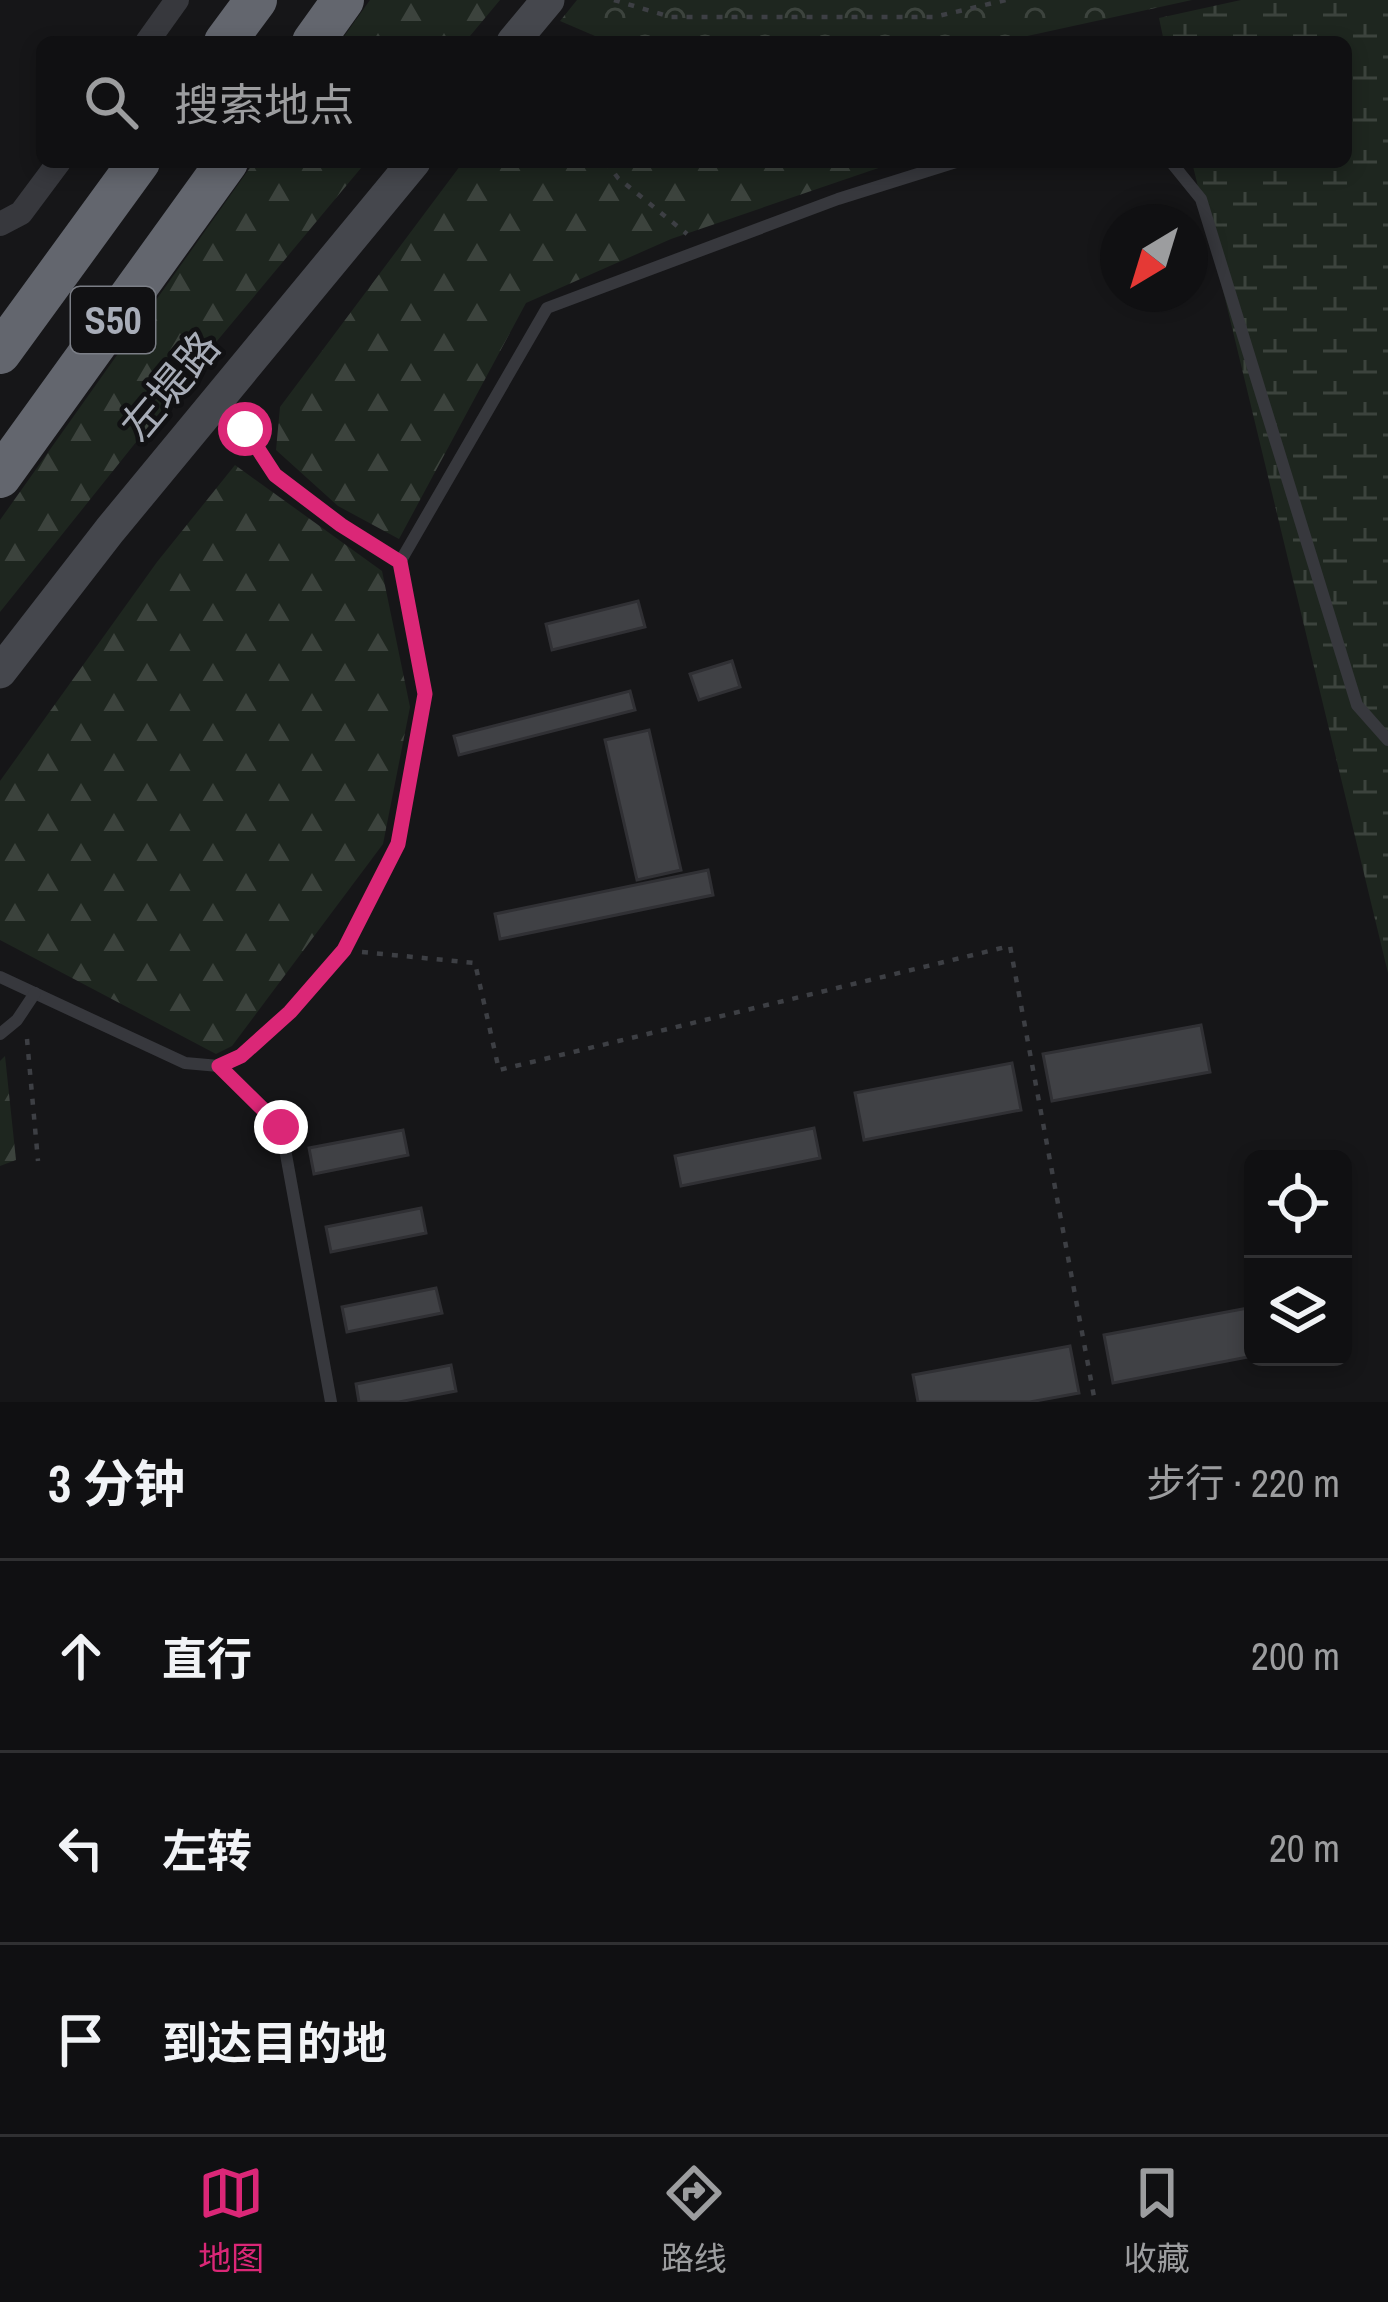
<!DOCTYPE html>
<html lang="zh">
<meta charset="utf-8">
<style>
:root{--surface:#101012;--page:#19191b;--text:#f1f3f6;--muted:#9c9d9f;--line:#303032;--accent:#db2777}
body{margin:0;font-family:"Archivo Narrow","Noto Sans SC",sans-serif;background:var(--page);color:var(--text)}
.controls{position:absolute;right:36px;bottom:36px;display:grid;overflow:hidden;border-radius:18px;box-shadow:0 6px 18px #0003}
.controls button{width:108px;height:108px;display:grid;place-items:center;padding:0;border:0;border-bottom:3px solid var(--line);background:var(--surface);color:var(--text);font:60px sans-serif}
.compass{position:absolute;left:1100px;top:204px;width:108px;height:108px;border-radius:50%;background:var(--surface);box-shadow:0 6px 18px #0003;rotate:218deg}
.stop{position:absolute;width:36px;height:36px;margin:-27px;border:9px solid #db2777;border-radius:50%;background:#fff}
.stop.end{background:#db2777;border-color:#fff;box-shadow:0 3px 12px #0008}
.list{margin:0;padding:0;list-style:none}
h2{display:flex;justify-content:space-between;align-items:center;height:156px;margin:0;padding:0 48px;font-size:51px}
h2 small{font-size:39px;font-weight:400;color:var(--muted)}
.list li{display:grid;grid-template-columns:78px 1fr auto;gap:36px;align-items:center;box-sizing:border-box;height:192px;padding:0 48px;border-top:3px solid var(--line)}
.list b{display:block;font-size:45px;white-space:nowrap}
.list em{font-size:39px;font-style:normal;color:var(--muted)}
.icon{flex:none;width:66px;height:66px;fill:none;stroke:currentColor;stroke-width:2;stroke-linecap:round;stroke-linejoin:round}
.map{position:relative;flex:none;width:1388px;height:1402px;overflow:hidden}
.search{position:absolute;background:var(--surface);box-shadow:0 6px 18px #0003;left:36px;right:36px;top:36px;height:132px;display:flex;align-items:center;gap:30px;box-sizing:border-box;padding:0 42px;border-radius:18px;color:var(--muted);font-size:45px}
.sheet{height:732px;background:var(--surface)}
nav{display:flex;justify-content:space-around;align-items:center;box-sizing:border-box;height:168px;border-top:3px solid var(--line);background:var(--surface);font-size:33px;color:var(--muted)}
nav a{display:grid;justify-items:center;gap:6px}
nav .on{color:var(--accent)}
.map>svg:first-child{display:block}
.forest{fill:url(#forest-firs)}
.wetland{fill:url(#wetland-marsh)}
.park{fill:url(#park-crowns)}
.building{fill:#404145;stroke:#303034;stroke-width:3}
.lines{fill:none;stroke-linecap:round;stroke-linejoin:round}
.path{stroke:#3d3f44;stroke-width:4.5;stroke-dasharray:6 9;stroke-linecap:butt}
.service{stroke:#37383d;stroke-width:12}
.minor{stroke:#37383d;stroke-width:24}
.secondary{stroke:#45474d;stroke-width:33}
.motorway{stroke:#63666e;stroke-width:42}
.route{stroke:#db2777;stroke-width:15}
.labels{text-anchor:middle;stroke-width:9;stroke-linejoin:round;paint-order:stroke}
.shield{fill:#111113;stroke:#7b7e86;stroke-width:3}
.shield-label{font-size:39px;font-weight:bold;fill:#a8adb8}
.street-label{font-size:42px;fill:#a8adb8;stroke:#111113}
</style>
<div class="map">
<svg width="1388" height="1402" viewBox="0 0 1388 1402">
<defs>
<pattern id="forest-firs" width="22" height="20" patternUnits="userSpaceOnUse" patternTransform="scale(3)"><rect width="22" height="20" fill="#1e261f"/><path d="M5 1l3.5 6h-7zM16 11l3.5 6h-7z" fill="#3c433d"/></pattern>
<pattern id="wetland-marsh" width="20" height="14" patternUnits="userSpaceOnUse" patternTransform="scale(3)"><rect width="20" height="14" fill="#1e261f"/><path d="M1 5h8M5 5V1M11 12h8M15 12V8" fill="none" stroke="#3c433d"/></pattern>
<pattern id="park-crowns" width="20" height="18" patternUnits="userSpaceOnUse" patternTransform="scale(3)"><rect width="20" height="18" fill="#1e261f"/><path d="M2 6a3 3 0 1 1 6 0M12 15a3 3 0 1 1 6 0" fill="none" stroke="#3c433d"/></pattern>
</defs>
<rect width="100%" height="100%" fill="#161618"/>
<!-- forest -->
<g class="forest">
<path d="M370,0H500L465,42H340Z"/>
<path d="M254,162H366L217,341L0,612V520Z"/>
<path d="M463,162H896L671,239L526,303L399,539L338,506L276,450L280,407Z"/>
<path d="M235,465L382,571L410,707L383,844L232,1046L216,1054L0,940V781L157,562Z"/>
<path d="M5,1056L16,1160L0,1166V1061Z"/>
</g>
<!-- wetland -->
<path class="wetland" d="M1241,0H1388V973L1192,162H1346V42H1164L1159,18Z"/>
<!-- park -->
<path class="park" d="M577,0H1192L1000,42H609L560,21Z"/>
<!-- building -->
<g class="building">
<path d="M638,601L645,627L552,650L546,624Z"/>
<path d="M732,661L740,687L699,700L690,674Z"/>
<path d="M630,691L635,710L459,755L454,736Z"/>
<path d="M649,730L681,870L637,880L605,740Z"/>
<path d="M708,870L713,895L500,939L495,914Z"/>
<path d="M1201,1025L1210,1072L1052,1101L1043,1054Z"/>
<path d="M1012,1063L1021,1110L864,1140L855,1093Z"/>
<path d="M814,1128L820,1158L681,1186L675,1156Z"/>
<path d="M403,1130L408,1155L314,1174L309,1148Z"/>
<path d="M421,1208L426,1233L331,1252L326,1227Z"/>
<path d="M436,1288L442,1313L347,1332L342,1307Z"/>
<path d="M1253,1307V1356L1113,1383L1104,1335Z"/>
<path d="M1070,1346L1079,1393L1030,1402H918L913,1375Z"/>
<path d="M451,1365L456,1391L399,1402H359L356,1384Z"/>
</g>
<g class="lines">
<!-- path -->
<g class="path">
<path d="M614,0L671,17H934L1006,0"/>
<path d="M606,162L618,178L687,234"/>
<path d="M227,439L245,429L275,475L341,525L386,553"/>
<path d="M362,952L475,963L499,1070L1010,946L1095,1402"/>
<path d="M27,1039L38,1161"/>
</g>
<!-- service -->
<g class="service">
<path d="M1171,162L1201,199L1357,705L1388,740"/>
<path d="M0,977L185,1063L219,1066L241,1056L289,1012L344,950L398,844L425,693L400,562L547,308L838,199L956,162"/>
<path d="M0,1034L17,1020L35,993"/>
<path d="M219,1066L281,1127L331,1402"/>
</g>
<!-- minor -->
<g class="minor">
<path d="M147,42L177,0"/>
<path d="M0,224L21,213L59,162"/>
</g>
<!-- secondary -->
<g class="secondary">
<path d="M513,42L548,0"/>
<path d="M0,672L110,530L414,162"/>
</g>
<!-- motorway -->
<g class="motorway">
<path d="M225,42L256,0"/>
<path d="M313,42L343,0"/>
<path d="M0,353L139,162"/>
<path d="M0,477L227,162"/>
</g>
</g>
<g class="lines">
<!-- route -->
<path class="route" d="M245,429L275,475L341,525L400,562L425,694L398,844L344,950L290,1012L241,1056L219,1066L281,1127"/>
</g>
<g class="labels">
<!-- shield labels -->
<rect class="shield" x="71" y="287" width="84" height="66" rx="9"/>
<g class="shield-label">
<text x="113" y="334">S50</text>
</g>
<!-- street labels -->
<g class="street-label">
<text transform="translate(170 386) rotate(-50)" y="15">左堤路</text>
</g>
</g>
</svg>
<div class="controls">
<button><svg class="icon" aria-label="locate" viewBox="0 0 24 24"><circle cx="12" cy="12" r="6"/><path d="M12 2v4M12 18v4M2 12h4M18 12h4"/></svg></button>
<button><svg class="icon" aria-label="layers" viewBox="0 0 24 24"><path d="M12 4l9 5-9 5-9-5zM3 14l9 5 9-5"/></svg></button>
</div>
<svg class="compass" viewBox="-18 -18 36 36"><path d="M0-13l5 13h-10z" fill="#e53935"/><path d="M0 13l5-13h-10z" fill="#9c9d9f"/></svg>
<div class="stop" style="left:245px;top:429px"></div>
<div class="stop end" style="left:281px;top:1127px"></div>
<div class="search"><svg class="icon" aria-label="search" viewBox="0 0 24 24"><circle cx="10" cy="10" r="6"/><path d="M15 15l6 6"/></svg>搜索地点</div>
</div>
<section class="sheet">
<h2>3 分钟<small>步行 · 220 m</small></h2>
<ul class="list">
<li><svg class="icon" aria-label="ahead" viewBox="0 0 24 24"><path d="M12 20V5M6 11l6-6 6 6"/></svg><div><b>直行</b></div><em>200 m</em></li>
<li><svg class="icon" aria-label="left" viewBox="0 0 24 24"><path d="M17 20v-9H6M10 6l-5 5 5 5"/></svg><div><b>左转</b></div><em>20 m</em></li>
<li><svg class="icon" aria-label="arrive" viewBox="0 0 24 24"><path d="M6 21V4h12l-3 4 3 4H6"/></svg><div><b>到达目的地</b></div></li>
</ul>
</section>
<nav>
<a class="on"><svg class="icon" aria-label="map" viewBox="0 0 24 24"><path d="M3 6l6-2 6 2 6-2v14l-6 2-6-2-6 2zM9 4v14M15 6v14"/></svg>地图</a>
<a><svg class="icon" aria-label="directions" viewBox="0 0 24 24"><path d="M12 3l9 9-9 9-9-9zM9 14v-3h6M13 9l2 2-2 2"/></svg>路线</a>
<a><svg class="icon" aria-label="saved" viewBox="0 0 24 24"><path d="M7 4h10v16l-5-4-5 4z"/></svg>收藏</a>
</nav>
